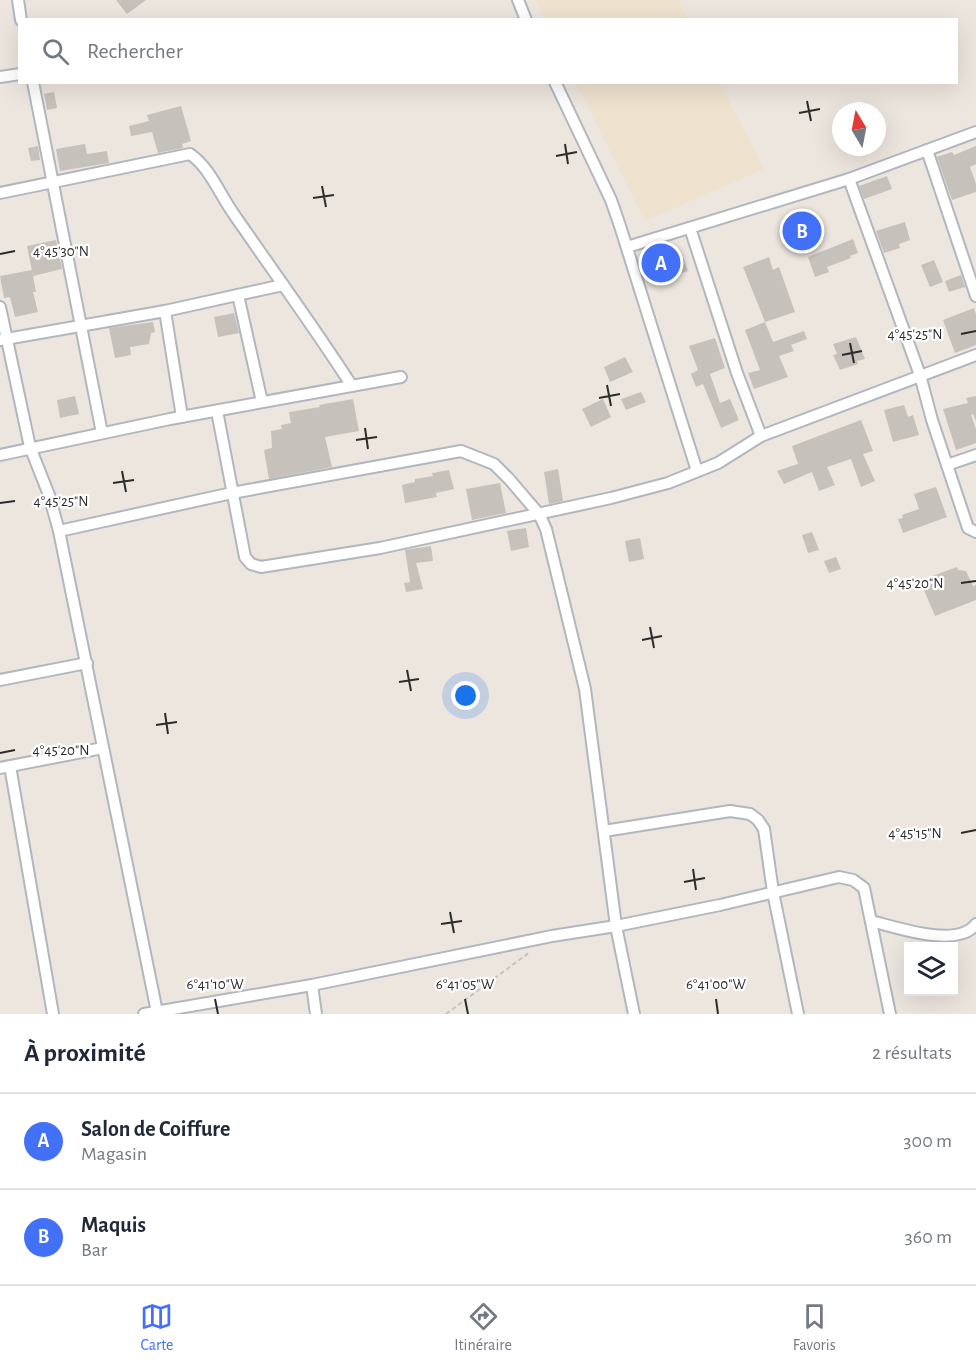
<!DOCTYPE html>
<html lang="fr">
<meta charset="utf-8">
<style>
:root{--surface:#fff;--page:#f2f2f3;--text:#1f2937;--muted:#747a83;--line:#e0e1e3;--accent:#4271f8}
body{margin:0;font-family:"Alegreya Sans",sans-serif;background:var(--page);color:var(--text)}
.controls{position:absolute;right:18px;bottom:18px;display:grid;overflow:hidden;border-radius:0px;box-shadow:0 6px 24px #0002}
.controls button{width:54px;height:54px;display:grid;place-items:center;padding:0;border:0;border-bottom:2px solid var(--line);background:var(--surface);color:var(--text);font:30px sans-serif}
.compass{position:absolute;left:832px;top:102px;width:54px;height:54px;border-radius:50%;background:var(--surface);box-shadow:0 6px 24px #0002;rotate:350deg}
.you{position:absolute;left:466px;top:696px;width:21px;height:21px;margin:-15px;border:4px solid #fff;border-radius:50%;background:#1a73e8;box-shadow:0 0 0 9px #1a73e833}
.badge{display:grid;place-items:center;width:39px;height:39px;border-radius:50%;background:var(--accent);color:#fff;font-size:20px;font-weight:700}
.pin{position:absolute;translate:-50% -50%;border:3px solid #fff;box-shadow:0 2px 6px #0006}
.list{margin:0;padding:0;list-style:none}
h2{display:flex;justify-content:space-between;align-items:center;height:78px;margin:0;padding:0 24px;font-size:26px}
h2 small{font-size:20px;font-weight:400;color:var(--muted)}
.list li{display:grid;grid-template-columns:39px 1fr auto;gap:18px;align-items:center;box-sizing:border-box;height:96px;padding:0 24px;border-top:2px solid var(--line)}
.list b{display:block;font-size:22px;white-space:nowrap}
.list p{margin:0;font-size:20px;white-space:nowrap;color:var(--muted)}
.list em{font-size:20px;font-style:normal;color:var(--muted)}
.icon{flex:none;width:33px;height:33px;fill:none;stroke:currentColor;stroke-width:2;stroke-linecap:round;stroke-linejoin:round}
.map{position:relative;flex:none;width:976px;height:1014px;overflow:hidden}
.search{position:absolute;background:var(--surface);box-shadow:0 6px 24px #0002;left:18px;right:18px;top:18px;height:66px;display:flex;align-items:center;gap:15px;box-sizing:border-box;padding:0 21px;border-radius:0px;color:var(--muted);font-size:22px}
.sheet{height:270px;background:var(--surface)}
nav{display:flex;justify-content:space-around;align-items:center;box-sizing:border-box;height:84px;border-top:2px solid var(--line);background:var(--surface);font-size:16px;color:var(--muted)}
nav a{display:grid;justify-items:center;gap:3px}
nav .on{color:var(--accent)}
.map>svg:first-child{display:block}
.education{fill:#efe2cf}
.building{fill:#c6c1ba}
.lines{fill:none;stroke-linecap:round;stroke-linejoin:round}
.street-casing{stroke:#b2b6bf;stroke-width:14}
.path{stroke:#c4c4c4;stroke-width:2;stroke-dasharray:4.5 3;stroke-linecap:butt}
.street{stroke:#fff;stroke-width:10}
.ticks{fill:none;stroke:#2c2c2c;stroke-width:2}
.ticks-label{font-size:15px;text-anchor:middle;fill:#2c2c2c;stroke:#fff;stroke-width:4.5;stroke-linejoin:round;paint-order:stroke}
</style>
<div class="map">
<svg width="976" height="1014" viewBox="0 0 976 1014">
<rect width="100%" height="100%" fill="#ede6df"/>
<!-- education -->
<g class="education">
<path d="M535,0H678L688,19H544Z"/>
<path d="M576,83H720L764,169L645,221Z"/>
</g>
<!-- building -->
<g class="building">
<path d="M116,0H146L127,14Z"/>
<path d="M54,92L57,108L47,110L44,94Z"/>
<path d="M181,106L191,141L182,144L183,148L158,153L152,132L131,136L129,126L149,121L147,115Z"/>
<path d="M85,144L87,154L107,151L109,163L60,171L56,149Z"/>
<path d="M38,146L40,160L31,161L28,148Z"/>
<path d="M976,146V164L970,167L976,184V192L952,200L937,157L952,152L954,155Z"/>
<path d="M887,176L892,189L864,199L859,186Z"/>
<path d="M905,222L910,240L899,244L900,248L884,253L876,231Z"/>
<path d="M853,239L858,253L850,256L851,258L827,267L829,272L815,277L808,257Z"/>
<path d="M56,240L62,269L33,276L27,246Z"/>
<path d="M667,253L671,258L682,254L688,271L664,279L656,258Z"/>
<path d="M769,257L773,270L779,267L795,312L765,322L743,267Z"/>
<path d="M934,260L943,282L930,287L921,265Z"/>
<path d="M32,270L36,292H33L38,312L15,317L10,297L4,298L0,276Z"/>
<path d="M961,275L965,287L949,292L945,281Z"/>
<path d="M974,308L976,314V345L955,353L943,320Z"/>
<path d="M234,313L239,333L218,337L214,317Z"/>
<path d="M153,322L155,332L151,333L149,344L130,347L131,355L115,358L109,328Z"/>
<path d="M765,322L773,342L804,331L807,339L791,345L794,351L779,356L788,377L754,389L748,373L760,370L745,330Z"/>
<path d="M856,337L865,359L857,361L858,364L840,370L833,355L837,354L833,344Z"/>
<path d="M715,338L725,368L710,374L720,403L730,399L739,420L721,428L703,384L696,387L691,374L698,370L689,346Z"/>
<path d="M625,357L633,372L610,382L604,367Z"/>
<path d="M641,392L646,402L626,410L621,399Z"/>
<path d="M75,396L79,414L60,418L57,400Z"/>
<path d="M976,396V421L973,414L971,415L976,429V443L956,450L943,409L968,403L966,398Z"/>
<path d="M353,399L359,431L325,437L332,467L269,479L264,450L272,448L271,431L282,429L281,425L291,423L289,412L320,407L319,405Z"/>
<path d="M603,399L611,417L591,427L582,409Z"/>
<path d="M904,405L908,417L913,415L919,435L893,442L884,410Z"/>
<path d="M861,420L873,451L863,454L875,481L861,487L851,459L827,467L835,485L819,491L812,472L784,484L777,471L798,464L792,446Z"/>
<path d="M558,469L563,501L549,504L544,472Z"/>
<path d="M449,470L454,489L436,493L437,497L405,503L402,485L415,482V479L433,476L432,473Z"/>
<path d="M500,483L506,513L472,520L466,489Z"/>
<path d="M936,487L947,517L903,533L898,519L903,518L902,515L919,509L914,494Z"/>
<path d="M526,528L529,547L511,551L507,531Z"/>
<path d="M812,532L819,550L808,553L802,535Z"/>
<path d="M640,538L644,559L629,562L625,541Z"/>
<path d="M431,546L433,561L416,563L423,589L406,592L404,583L410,582L405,550Z"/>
<path d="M836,557L841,569L829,573L824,561Z"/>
<path d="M957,567L958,570L966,571L973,586L976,585V600L935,616L921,583L927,582V578Z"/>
</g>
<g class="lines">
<defs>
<g id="street">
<path d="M18,0L21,20"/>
<path d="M518,0L526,20"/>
<path d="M0,77L20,74"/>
<path d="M33,82L102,433"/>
<path d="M555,82L611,200L620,226L697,471"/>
<path d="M927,150L976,296"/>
<path d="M849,179L920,375L932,420L968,528L976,532"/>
<path d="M0,193L190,154C210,168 219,193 233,213C273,271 314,327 352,386"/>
<path d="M690,228L737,373L761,436"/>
<path d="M627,247L849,179L976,132"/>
<path d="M238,295L262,402"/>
<path d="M0,307L30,447L49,495L59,531L157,1012"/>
<path d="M165,311L182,417"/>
<path d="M0,340L165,311L283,285"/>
<path d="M217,411L245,557L251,564L261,567L380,548L611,498L668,483L718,463L761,436L976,355"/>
<path d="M0,455L170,419L401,377"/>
<path d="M947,465L976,455"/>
<path d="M59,531L232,493L461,451L494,464L509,479L539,514L546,529L585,689L616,926L634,1014"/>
<path d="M0,680L87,663"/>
<path d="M10,766L53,1014"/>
<path d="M0,768L103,748"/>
<path d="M604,831L730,811L750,814L758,820L764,829L773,892L798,1014"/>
<path d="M871,921C896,927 958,949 976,924"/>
<path d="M312,985L316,1014"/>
<path d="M144,1014L312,985L552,936L616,926L720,905L839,877L853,880L864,888L890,1014"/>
</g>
</defs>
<!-- street casing -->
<use href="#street" class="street-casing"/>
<!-- path -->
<path class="path" d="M446,1014L530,952"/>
<!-- street -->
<use href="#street" class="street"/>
</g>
<!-- ticks -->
<path class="ticks" d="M807,101L811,121M799,113L820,109M565,144L568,164M556,156L577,152M322,186L326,207M313,198L334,195M0,254L15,251M961,334L976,331M850,343L854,363M842,355L862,351M607,385L611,406M599,398L620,394M365,428L368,449M356,440L377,437M122,471L126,492M113,483L134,480M0,503L15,501M961,583L976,581M650,627L654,648M642,640L662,636M407,670L411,691M399,682L419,679M165,713L168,734M156,725L177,722M0,753L15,750M961,833L976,830M693,869L696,890M684,882L705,878M450,912L454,933M441,924L462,921M215,999L218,1014M465,999L468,1014M716,999L718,1014"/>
<g class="ticks-label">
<text x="61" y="256">4°45'30"N</text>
<text x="915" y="339">4°45'25"N</text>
<text x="61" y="506">4°45'25"N</text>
<text x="915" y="588">4°45'20"N</text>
<text x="61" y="755">4°45'20"N</text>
<text x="915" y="838">4°45'15"N</text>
<text x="215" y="989">6°41'10"W</text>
<text x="465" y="989">6°41'05"W</text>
<text x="716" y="989">6°41'00"W</text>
</g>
</svg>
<div class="controls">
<button><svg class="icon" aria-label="layers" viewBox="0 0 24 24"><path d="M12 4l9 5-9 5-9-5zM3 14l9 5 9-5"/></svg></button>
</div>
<svg class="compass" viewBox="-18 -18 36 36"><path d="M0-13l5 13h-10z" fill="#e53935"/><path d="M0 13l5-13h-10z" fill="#747a83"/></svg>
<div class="you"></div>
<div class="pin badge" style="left:661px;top:263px">A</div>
<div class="pin badge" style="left:802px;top:231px">B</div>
<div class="search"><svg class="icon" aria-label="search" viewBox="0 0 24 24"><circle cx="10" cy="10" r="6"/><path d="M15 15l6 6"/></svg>Rechercher</div>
</div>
<section class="sheet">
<h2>À proximité<small>2 résultats</small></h2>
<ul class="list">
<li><span class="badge">A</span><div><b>Salon de Coiffure</b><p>Magasin</p></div><em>300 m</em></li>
<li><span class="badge">B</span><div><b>Maquis</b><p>Bar</p></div><em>360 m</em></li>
</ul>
</section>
<nav>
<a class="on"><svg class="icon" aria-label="map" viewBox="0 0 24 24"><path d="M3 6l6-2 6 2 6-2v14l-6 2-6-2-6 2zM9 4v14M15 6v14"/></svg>Carte</a>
<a><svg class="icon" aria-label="directions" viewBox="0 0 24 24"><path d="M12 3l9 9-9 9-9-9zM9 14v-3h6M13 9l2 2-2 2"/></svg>Itinéraire</a>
<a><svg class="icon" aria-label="saved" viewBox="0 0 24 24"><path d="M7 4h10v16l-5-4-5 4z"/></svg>Favoris</a>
</nav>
